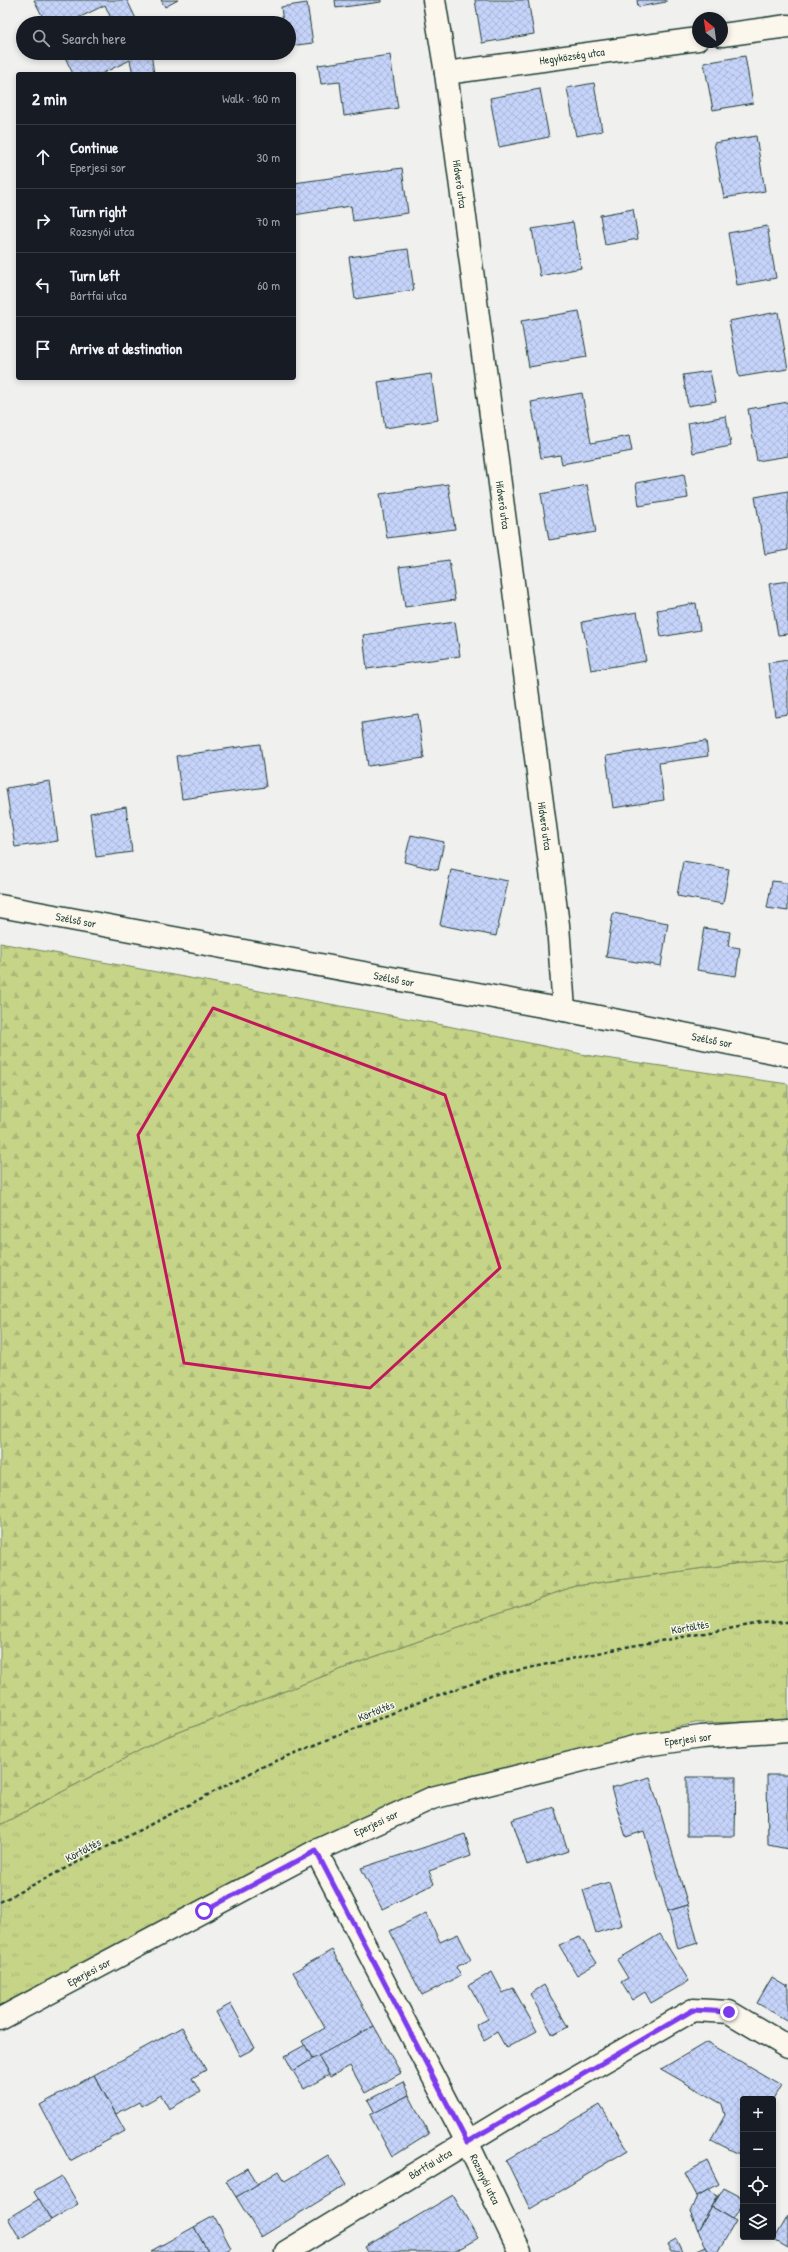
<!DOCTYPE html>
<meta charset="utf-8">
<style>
:root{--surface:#171b24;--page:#20242c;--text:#f1f3f6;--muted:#9ea1a6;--line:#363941}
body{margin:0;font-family:"Patrick Hand",sans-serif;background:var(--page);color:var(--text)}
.controls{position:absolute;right:12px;bottom:12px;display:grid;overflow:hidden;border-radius:4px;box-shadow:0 2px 6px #0003}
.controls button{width:36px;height:36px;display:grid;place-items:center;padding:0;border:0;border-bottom:1px solid var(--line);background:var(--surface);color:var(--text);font:20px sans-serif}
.compass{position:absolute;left:692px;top:12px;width:36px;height:36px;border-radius:50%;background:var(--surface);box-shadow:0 2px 6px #0003;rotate:331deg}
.stop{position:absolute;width:12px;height:12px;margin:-9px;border:3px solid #7c3aed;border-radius:50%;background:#fff}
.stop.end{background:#7c3aed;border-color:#fff;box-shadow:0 1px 4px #0008}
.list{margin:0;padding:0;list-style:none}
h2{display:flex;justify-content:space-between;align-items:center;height:52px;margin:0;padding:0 16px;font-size:17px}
h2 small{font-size:13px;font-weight:400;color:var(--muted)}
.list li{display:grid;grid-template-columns:26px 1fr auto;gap:12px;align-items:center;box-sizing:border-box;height:64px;padding:0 16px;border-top:1px solid var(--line)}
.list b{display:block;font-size:15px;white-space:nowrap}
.list p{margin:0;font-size:13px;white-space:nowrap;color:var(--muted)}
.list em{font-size:13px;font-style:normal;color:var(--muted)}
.icon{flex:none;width:22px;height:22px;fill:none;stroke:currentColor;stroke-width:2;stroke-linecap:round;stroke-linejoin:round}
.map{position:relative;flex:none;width:788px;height:2252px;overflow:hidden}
.search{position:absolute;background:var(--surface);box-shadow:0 2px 6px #0003;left:16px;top:16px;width:280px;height:44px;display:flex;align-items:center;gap:10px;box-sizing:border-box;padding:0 14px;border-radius:22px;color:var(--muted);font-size:15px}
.panel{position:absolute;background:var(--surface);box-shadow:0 2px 6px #0003;left:16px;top:72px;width:280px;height:308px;border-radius:4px}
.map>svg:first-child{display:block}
.grass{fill:url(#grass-tufts);stroke:#72885e}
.forest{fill:url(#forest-firs);stroke:#72885e}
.building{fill:url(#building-cross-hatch);stroke:#1f3d34}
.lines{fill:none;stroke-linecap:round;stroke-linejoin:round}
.street-casing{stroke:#1f3d34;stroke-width:25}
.path{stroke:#1f3d34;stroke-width:2.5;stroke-dasharray:4 3;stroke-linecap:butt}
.street{stroke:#fbf7ec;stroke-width:22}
.route{stroke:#7c3aed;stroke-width:5}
.marked{fill:none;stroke:#c2185b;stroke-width:3;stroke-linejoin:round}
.labels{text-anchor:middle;stroke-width:3;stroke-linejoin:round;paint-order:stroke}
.street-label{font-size:11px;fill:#1f3d34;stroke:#fbf7ec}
</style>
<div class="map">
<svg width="788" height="2252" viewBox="0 0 788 2252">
<defs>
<pattern id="grass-tufts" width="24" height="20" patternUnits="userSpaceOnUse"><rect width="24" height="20" fill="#c6d488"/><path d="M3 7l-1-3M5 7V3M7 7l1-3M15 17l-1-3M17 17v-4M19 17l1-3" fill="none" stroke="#aab776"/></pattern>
<pattern id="forest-firs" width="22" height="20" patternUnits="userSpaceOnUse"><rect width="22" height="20" fill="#c6d488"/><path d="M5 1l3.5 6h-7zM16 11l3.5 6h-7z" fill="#aab776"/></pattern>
<pattern id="building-cross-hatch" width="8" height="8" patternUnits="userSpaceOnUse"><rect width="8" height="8" fill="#c6d3fa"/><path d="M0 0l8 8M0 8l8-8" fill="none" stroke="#aab6d7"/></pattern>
</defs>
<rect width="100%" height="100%" fill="#f0f0ef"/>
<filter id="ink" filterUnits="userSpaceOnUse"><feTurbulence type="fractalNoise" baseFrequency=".025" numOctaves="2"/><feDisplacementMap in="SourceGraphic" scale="8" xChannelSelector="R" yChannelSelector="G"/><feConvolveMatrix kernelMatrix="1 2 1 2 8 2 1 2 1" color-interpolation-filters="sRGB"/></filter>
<g filter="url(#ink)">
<!-- grass -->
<path class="grass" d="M788,1559V1721L695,1723L494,1773L0,2009V1825L161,1739L365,1660L575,1586L740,1563Z"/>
<!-- forest -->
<path class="forest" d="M0,943L443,1025L591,1056L788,1084V1559L740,1563L575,1586L365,1660L161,1739L0,1825Z"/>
<!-- building -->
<g class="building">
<path d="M34,0H127L138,23H113L105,5L68,23H46Z"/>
<path d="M161,0H178L165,7Z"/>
<path d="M335,0H381V2L336,8Z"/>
<path d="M475,0H528L534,34L482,43Z"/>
<path d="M637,0H666V2L638,7Z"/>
<path d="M307,3L313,43L289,46V23H283L281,7Z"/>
<path d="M68,53H151L154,74H133L130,60L101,74H73L64,55Z"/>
<path d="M390,55L398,108L344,116L340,82L321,84L318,65Z"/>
<path d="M745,56L753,103L713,110L704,63Z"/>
<path d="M594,83L602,131L576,136L567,88Z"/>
<path d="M540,89L549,137L499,147L490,98Z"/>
<path d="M756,136L765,191L724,198L714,143Z"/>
<path d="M402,168L408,213L353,221L351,206L294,215V183Z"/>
<path d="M633,209L638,239L605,245L600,215Z"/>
<path d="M573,222L581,268L540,276L532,229Z"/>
<path d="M767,226L776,278L737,285L728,233Z"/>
<path d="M408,249L414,290L355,299L349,257Z"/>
<path d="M579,311L587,357L529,367L521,321Z"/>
<path d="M778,312L788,369L739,377L729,321Z"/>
<path d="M710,371L716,401L688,406L683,375Z"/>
<path d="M431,374L438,420L385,428L378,382Z"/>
<path d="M582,393L591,443L629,436L632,451L562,464L560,455L541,458L531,402Z"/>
<path d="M788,402V456L757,461L748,409Z"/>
<path d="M726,416L731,446L693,453L688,423Z"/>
<path d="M684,474L688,498L639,506L636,483Z"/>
<path d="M448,484L455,529L387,538L380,494Z"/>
<path d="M587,485L596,532L549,540L541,494Z"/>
<path d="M788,491V550L765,554L755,497Z"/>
<path d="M449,560L455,600L405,607L399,567Z"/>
<path d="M788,581V634L778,635L769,584Z"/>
<path d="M696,603L700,630L661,637L657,610Z"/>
<path d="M637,612L646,661L591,670L582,622Z"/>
<path d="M455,622L460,656L367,669L363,635Z"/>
<path d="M788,660V714L775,716L768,663Z"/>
<path d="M418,714L424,758L368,766L362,723Z"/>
<path d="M706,741L708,756L659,763L664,800L613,808L606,756Z"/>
<path d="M260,744L266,787L182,799L176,756Z"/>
<path d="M50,781L58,841L15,847L6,788Z"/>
<path d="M126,807L132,852L96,857L90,813Z"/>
<path d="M411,835L444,842L438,870L404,862Z"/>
<path d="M683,861L729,869L723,904L677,896Z"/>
<path d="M451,870L508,881L496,936L440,925Z"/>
<path d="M772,881L788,883V911L767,908Z"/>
<path d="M613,913L668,923L661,966L606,957Z"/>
<path d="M704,928L730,932L728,946L740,948L736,976L697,970Z"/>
<path d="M767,1775H788V1849L768,1845Z"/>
<path d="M650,1777L688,1905L668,1911L644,1831L626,1837L611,1788Z"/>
<path d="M687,1777H736L735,1836H687Z"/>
<path d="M554,1807L568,1851L527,1865L512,1820Z"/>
<path d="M465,1834L471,1856L429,1871L434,1884L382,1909L361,1868Z"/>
<path d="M609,1882L622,1925L596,1933L583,1890Z"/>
<path d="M688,1905L698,1943L678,1949L668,1911Z"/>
<path d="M426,1913L440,1942L458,1934L471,1960L456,1967L461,1976L422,1995L390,1931Z"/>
<path d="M660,1934L689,1981L651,2003L645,1992L632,2000L621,1982L628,1978L617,1960Z"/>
<path d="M580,1937L597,1963L577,1975L559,1945Z"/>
<path d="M332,1950L374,2026L313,2060L302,2041L325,2028L293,1972Z"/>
<path d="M492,1972L503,1993L513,1988L537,2031L506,2048L497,2032L484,2040L476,2025L488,2019L469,1985Z"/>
<path d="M772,1977L787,1986L788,1984V2021L757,2003Z"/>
<path d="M544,1985L568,2027L553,2035L530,1994Z"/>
<path d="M231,2004L255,2048L240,2056L216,2012Z"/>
<path d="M374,2026L401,2073L365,2093L350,2066L330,2077L318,2056Z"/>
<path d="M182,2027L206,2070L192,2078L200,2092L169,2109L161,2095L141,2106L139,2102L116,2114L94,2075Z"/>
<path d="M707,2042L781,2085L773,2099H743V2152L741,2155L711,2140L725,2115L722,2104L661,2069Z"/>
<path d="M305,2045L313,2060L293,2071L285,2056Z"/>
<path d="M318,2056L329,2075L304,2089L293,2071Z"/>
<path d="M94,2075L125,2131L70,2161L40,2105Z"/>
<path d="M403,2082L409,2095L375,2113L368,2100Z"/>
<path d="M409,2095L429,2134L392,2157L370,2115Z"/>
<path d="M600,2105L628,2150L530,2209L506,2160Z"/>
<path d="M328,2155L347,2184L261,2237L236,2197L279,2171L285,2181Z"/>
<path d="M707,2161L719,2184L697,2196L685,2173Z"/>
<path d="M248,2168L258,2184L236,2197L226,2181Z"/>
<path d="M62,2176L78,2204L51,2220L34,2192Z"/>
<path d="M724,2188L743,2198V2203L733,2219L712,2207Z"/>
<path d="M708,2190L718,2196L698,2231L690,2212L697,2196Z"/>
<path d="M453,2195L478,2238L454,2252H368L365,2247Z"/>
<path d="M39,2199L51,2220L20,2239L8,2218Z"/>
<path d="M712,2207L736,2221L718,2252H709L698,2231Z"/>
<path d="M214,2216L231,2248L224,2252H208L194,2227Z"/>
<path d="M788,2216V2248L774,2240Z"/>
<path d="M194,2227L208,2252L151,2251Z"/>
<path d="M676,2239L682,2252H671L667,2244Z"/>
<path d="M706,2246L709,2252H693Z"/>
</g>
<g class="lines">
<defs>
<g id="street">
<path d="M434,0L446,73L558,925L564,1010"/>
<path d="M722,35L788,26"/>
<path d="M446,73L698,39"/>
<path d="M0,906L564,1010L788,1055"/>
<path d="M316,1851L467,2142L520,2252"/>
<path d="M0,2019L316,1851L432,1798L638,1746L701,1737L788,1731"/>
<path d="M286,2252L535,2101L693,2010L729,2012L788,2047"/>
</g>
</defs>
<!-- street casing -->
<use href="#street" class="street-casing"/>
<!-- path -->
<path class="path" d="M0,1902L264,1766L424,1700L501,1674L626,1647L761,1623L788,1622"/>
<!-- street -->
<use href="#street" class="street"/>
</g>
</g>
<g class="lines" filter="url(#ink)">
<!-- route -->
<path class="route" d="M204,1911L316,1851L467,2142L693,2010L729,2012"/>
</g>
<!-- marked area -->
<path class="marked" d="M213,1008L445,1095L500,1268L370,1388L184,1363L138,1135Z"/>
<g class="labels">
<!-- street labels -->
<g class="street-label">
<text transform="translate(572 56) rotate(-8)" y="4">Hegyközség utca</text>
<text transform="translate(460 184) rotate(82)" y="4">Hídverő utca</text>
<text transform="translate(503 505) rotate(82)" y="4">Hídverő utca</text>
<text transform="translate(545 826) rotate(82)" y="4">Hídverő utca</text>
<text transform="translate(76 920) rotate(11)" y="4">Szélső sor</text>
<text transform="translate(394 979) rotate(11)" y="4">Szélső sor</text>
<text transform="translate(712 1040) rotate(11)" y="4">Szélső sor</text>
<text transform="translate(690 1627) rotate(-10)" y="4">Körtöltés</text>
<text transform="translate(376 1711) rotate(-22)" y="4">Körtöltés</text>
<text transform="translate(688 1739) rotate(-7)" y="4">Eperjesi sor</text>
<text transform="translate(376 1823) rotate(-25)" y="4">Eperjesi sor</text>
<text transform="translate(83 1850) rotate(-28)" y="4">Körtöltés</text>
<text transform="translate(89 1972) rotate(-28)" y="4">Eperjesi sor</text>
<text transform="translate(430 2164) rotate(-31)" y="4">Bártfai utca</text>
<text transform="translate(485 2179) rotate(64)" y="4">Rozsnyói utca</text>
</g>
</g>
</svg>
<div class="controls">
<button>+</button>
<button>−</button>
<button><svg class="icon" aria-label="locate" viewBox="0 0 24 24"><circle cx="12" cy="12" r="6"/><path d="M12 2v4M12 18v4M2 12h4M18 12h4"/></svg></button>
<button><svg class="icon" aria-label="layers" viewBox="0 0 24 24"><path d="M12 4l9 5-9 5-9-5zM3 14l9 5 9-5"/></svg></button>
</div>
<svg class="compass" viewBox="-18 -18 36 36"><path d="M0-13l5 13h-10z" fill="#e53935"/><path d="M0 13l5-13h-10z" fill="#9ea1a6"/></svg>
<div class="stop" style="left:204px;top:1911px"></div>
<div class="stop end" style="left:729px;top:2012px"></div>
<div class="search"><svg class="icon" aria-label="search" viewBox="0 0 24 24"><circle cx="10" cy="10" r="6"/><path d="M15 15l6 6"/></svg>Search here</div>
<section class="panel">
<h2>2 min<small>Walk · 160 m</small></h2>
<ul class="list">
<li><svg class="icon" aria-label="ahead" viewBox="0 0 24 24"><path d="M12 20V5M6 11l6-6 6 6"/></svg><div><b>Continue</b><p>Eperjesi sor</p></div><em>30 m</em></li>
<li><svg class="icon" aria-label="right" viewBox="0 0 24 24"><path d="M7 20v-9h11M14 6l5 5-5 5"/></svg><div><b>Turn right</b><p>Rozsnyói utca</p></div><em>70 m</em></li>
<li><svg class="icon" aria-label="left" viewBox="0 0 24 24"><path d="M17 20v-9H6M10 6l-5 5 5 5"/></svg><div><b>Turn left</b><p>Bártfai utca</p></div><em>60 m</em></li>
<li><svg class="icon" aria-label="arrive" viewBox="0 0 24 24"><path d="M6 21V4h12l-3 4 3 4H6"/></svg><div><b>Arrive at destination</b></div></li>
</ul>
</section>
</div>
